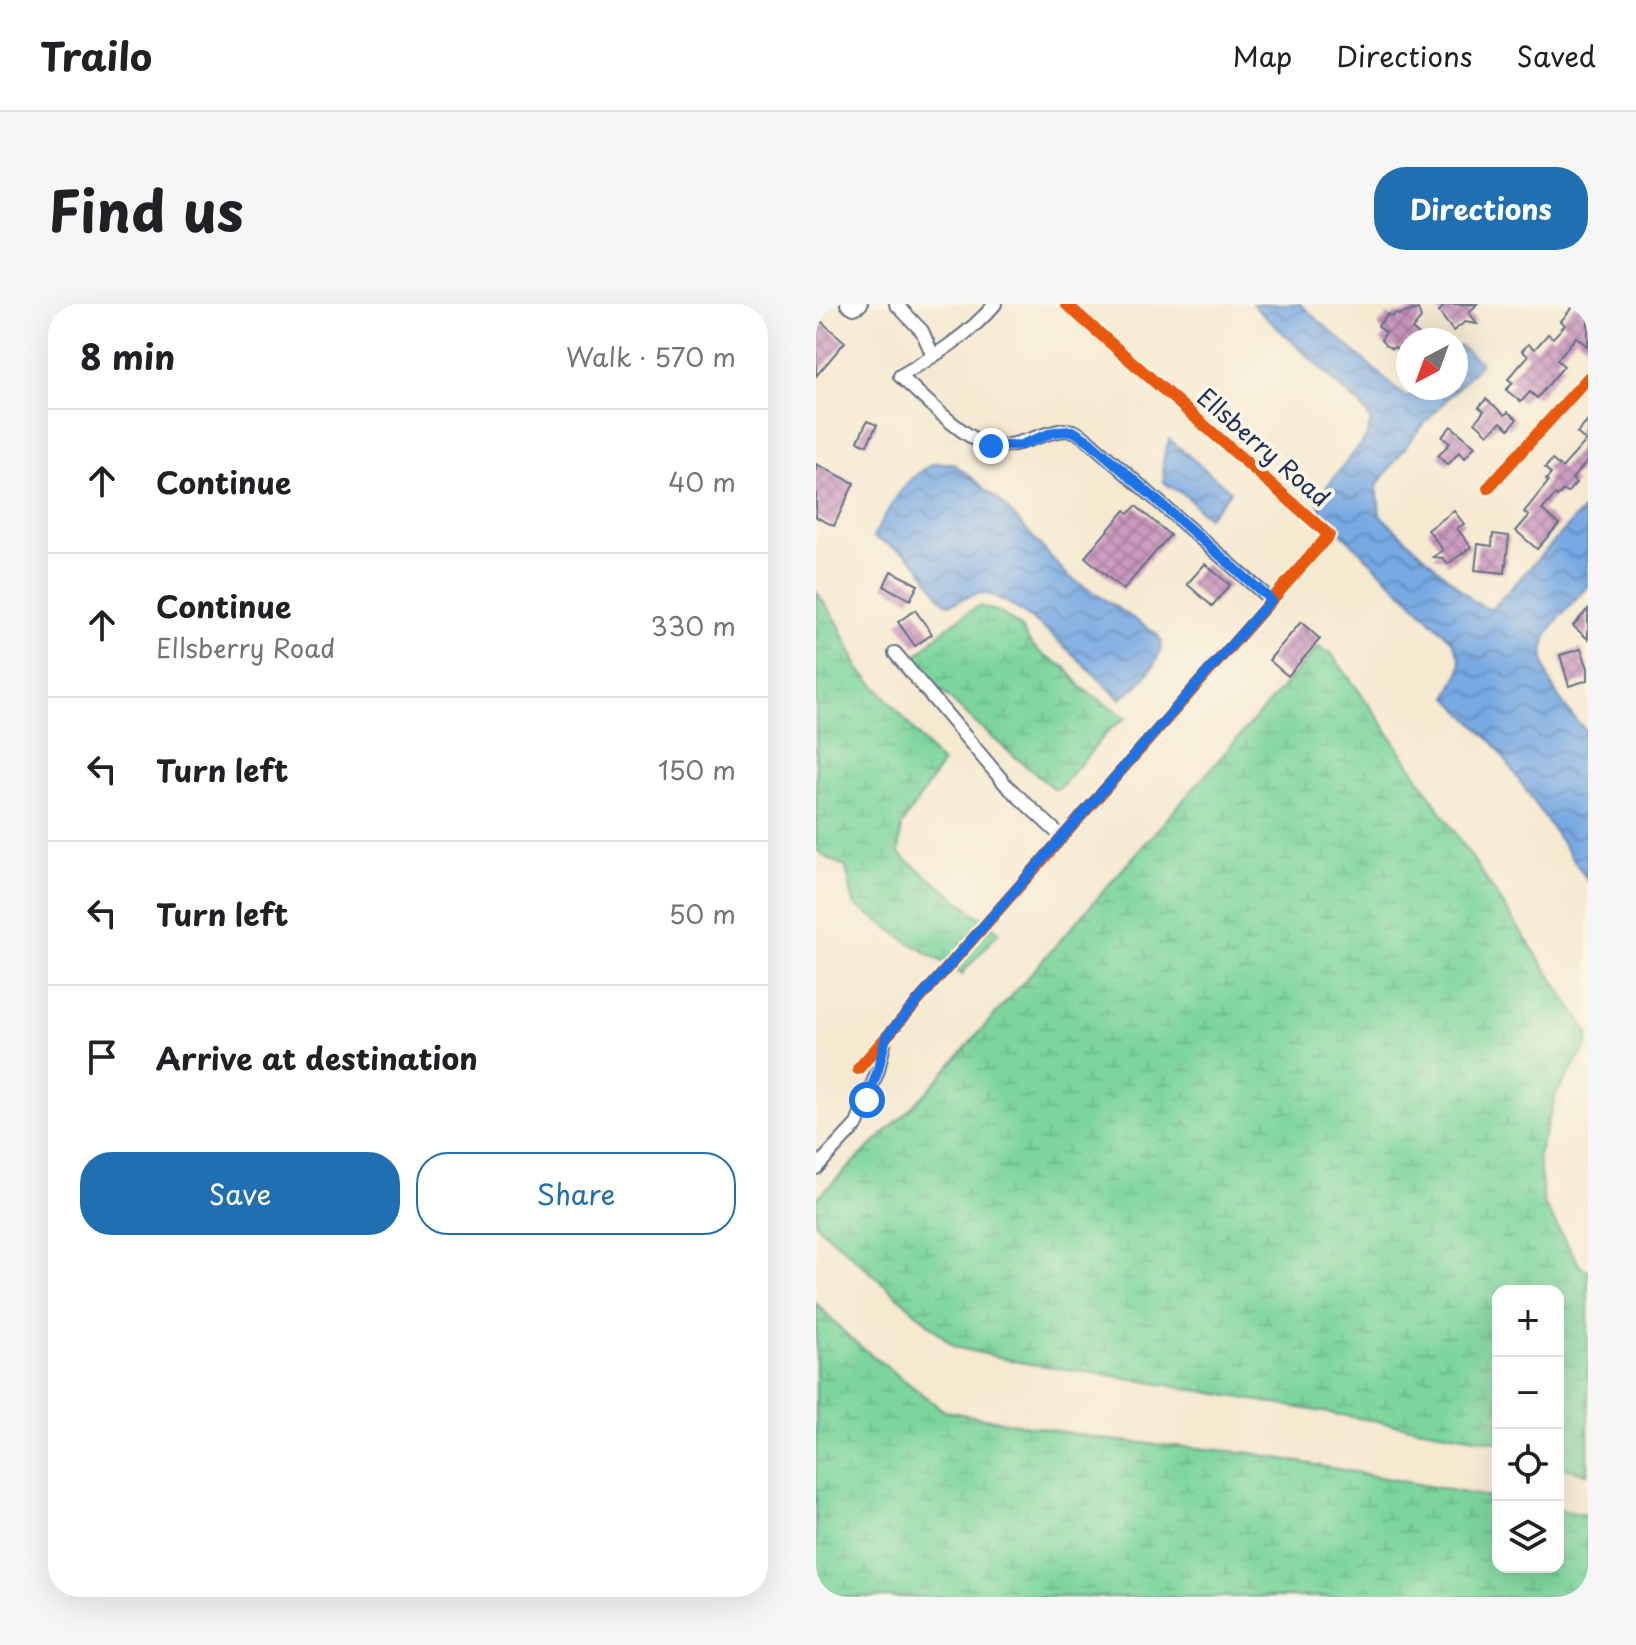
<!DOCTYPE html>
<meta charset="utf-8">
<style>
:root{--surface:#fff;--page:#f6f6f6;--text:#202124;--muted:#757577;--line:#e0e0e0;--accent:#1f6fb2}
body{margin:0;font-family:"Playpen Sans",sans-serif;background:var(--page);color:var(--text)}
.controls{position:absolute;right:24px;bottom:24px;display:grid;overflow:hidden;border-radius:16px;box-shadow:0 8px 32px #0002}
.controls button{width:72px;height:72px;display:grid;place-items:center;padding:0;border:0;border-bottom:2px solid var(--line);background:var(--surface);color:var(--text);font:40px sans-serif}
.compass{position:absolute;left:580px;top:24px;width:72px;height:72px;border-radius:50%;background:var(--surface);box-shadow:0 8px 32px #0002;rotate:221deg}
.stop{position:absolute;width:24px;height:24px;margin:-18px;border:6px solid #1a73e8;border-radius:50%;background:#fff}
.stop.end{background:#1a73e8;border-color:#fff;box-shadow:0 2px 8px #0008}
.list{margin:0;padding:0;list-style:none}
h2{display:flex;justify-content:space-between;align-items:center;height:104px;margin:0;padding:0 32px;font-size:34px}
h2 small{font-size:26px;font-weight:400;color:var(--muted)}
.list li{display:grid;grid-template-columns:52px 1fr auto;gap:24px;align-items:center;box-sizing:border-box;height:144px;padding:0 32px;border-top:2px solid var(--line)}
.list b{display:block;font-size:30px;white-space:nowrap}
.list p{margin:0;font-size:26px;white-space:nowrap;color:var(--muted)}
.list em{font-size:26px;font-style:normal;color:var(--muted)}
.actions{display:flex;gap:16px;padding:24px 32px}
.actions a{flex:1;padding:18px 0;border:2px solid var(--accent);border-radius:32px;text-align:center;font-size:28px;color:var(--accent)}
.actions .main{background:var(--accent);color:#fff}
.icon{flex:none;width:44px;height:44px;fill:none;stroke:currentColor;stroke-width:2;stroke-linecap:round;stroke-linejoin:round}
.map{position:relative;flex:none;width:772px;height:1293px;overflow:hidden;border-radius:32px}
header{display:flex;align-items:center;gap:48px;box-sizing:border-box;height:112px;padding:0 40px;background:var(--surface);border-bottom:2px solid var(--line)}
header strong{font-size:38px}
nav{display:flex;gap:44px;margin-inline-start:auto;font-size:28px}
.intro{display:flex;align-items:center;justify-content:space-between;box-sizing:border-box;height:192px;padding:0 48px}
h1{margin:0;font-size:56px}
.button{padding:20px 36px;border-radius:32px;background:var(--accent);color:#fff;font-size:28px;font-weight:700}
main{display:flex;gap:48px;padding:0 48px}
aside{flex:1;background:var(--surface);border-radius:32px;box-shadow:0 8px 32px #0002}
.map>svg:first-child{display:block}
.wetland{fill:url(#wetland-marsh);stroke:#4c827c;stroke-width:2}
.water{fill:url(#water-waves);stroke:#496ca0;stroke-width:2}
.building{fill:url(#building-cross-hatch)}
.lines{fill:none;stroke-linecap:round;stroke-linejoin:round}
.minor-casing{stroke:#677086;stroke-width:16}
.minor{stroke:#fff;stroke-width:12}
.cycleway-casing{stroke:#fcf5e5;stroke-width:17}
.cycleway{stroke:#e8590c;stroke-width:12}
.route{stroke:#1a73e8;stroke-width:10}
.labels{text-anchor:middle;stroke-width:8;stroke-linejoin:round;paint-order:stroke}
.street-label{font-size:24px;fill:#1b2f5e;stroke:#fcf5e5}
</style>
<header>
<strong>Trailo</strong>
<nav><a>Map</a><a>Directions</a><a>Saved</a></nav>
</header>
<div class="intro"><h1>Find us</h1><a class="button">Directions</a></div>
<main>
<aside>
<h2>8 min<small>Walk · 570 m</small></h2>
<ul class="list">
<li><svg class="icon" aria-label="ahead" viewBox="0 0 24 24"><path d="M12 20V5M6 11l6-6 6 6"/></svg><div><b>Continue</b></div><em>40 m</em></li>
<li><svg class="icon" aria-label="ahead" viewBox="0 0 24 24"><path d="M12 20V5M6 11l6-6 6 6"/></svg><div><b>Continue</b><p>Ellsberry Road</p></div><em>330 m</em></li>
<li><svg class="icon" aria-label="left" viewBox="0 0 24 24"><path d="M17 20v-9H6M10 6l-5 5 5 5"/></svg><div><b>Turn left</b></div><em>150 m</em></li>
<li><svg class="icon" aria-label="left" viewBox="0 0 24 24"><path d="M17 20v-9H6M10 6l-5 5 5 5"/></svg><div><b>Turn left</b></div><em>50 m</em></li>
<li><svg class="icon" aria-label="arrive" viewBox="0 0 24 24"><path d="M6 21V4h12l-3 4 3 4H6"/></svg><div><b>Arrive at destination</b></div></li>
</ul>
<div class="actions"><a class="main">Save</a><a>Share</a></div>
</aside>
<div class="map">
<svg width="772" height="1293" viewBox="0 0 772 1293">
<defs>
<pattern id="wetland-marsh" width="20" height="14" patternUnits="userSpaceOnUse" patternTransform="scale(2)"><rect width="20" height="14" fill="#7cd59b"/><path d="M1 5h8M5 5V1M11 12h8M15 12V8" fill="none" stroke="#6bb788"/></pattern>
<pattern id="water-waves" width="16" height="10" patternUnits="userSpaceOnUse" patternTransform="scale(2)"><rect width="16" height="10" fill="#77a9e3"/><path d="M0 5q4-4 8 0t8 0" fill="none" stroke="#618abb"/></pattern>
<pattern id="building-cross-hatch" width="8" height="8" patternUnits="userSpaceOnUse" patternTransform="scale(2)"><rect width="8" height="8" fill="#cb97bf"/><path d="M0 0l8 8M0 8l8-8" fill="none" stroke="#a47c9e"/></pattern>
</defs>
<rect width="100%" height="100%" fill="#fcf5e5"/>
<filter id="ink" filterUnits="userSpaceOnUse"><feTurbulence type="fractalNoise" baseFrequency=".0125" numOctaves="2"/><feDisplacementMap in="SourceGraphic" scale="16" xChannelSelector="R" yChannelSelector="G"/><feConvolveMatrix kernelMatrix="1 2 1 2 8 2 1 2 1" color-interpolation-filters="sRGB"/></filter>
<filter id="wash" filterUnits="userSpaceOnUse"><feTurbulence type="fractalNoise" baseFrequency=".006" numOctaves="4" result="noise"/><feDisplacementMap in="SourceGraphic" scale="32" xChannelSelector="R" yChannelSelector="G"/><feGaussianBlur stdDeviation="1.8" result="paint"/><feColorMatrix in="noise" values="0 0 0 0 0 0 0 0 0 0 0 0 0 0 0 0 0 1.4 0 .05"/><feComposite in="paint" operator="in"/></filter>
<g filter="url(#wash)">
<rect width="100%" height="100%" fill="#f5e9d0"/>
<!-- wetland -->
<g class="wetland">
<path d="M0,287L21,317L43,365L68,391L126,460L85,522L83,550L183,628L146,670L91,637L38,600L30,563L12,555L0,545Z"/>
<path d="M163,302L183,308L204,323L214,339L229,353L249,363L266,384L311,414L295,424L243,485H238C190,445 137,404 98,355C117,334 138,316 163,302Z"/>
<path d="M502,343L515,349L562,413L772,728V740L740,790L722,852L728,900L764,962L772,966V1170L742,1162V987H682V1138L292,1071L208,1059L139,1043L0,920V895L109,790Z"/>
<path d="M0,999L35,1035L128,1107L293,1136L435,1149L682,1195V1263H742V1206L772,1211V1293H0Z"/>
</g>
<!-- water -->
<g class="water">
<path d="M436,0H484L591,94L601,84H640V44L643,41L665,59L604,124L561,181L564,211L658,298L670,304H677L772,200V283C760,296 745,310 735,325C712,361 748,405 772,429V577L679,441L632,394C639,366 654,370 636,337L509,213L501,195L551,132L555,117L547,104Z"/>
<path d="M353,135L415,187L392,213C380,206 381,202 372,194C366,188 355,185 348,178L347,156Z"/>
<path d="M119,159H136L155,173L187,200L252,272L340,329L346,338C342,362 325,381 304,395C279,372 195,284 162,290C153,291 143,298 133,300L128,298L103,262L89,249L57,233C72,205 89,172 119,159Z"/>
</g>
<g id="blocks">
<!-- building -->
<g class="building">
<path d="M629,0H661L653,9L661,20L649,18L637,27L623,8Z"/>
<path d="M759,0L772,9V43L760,33L741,56L748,62L738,74L721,94L714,88L705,98L690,86L697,79L692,75L712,52L706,47L712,40L719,45L732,30L737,34L749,21L745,17Z"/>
<path d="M602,5L605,14L596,25L609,36H592V55L578,43L576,45L569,41L565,36L570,29L562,22L572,10L576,13L580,9L582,11Z"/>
<path d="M0,13L29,38L0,72Z"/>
<path d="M670,95L689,111L692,108L701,115L693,125L685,118L672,130L659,118L668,107L663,103Z"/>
<path d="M51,117L61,121L51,141L42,137Z"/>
<path d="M772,117V156L756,175L760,179L751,189L747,186L741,193L739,191L726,206L743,220L721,245L700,227L713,212L708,208L732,178L730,176L735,170L729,164L736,156L746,164L770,137L761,129Z"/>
<path d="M635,122L659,142L649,154L643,148L632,161L622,152L634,139L626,133Z"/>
<path d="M0,160L38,179L18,222L0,213Z"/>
<path d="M320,202L354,231L307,286L269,253L309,206L313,209Z"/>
<path d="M638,207L648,220L641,224L655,243L632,260L627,254L617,253L627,246L612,226Z"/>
<path d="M677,230L693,232L689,269L659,266L662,240L676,242Z"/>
<path d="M389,260L414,281L396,302L371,280Z"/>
<path d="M75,267L102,281L94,296L68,282Z"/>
<path d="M772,305V335L757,322Z"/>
<path d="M99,306L116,330L99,342L82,318Z"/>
<path d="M485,318L504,335L472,372L453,356Z"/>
<path d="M765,345L772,364V376L753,382L744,351Z"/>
</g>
</g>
</g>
<g filter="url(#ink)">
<use href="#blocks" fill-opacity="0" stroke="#677086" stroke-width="2"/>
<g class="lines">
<defs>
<g id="minor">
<path d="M31,0L38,4L45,0"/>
<path d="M80,0L106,27L117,52"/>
<path d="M179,0C153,31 119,52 84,72C104,90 152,140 178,142C205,144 237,122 257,127C262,128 269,134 273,137L455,296"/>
<path d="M672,184L772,74"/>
<path d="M79,349L191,482L246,533"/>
<path d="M42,765L513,231L250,0"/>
<path d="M0,864L41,820L62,766L69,736"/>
</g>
</defs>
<!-- minor casing -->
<use href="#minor" class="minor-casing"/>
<!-- minor -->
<use href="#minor" class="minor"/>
<defs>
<g id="cycleway">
<path d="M672,184L772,74"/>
<path d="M42,765L513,231L250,0"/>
</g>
</defs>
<!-- cycleway casing -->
<use href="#cycleway" class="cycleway-casing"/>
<!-- cycleway -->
<use href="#cycleway" class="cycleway"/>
</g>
</g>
<g class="lines" filter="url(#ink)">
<!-- route -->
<path class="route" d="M51,796L62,766L70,733L455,296L273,137L257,127L238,128L205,141L175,142"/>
</g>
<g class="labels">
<!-- street labels -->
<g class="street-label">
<text transform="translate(447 144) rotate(41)" y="8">Ellsberry Road</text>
</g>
</g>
</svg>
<div class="controls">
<button>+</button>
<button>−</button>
<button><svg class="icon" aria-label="locate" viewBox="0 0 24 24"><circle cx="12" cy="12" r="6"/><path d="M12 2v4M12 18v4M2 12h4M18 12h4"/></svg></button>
<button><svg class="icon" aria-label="layers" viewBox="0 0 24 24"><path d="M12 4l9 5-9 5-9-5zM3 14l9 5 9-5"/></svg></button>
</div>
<svg class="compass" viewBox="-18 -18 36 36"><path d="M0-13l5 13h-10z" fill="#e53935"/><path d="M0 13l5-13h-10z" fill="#757577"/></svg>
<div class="stop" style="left:51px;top:796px"></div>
<div class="stop end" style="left:175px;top:142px"></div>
</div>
</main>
